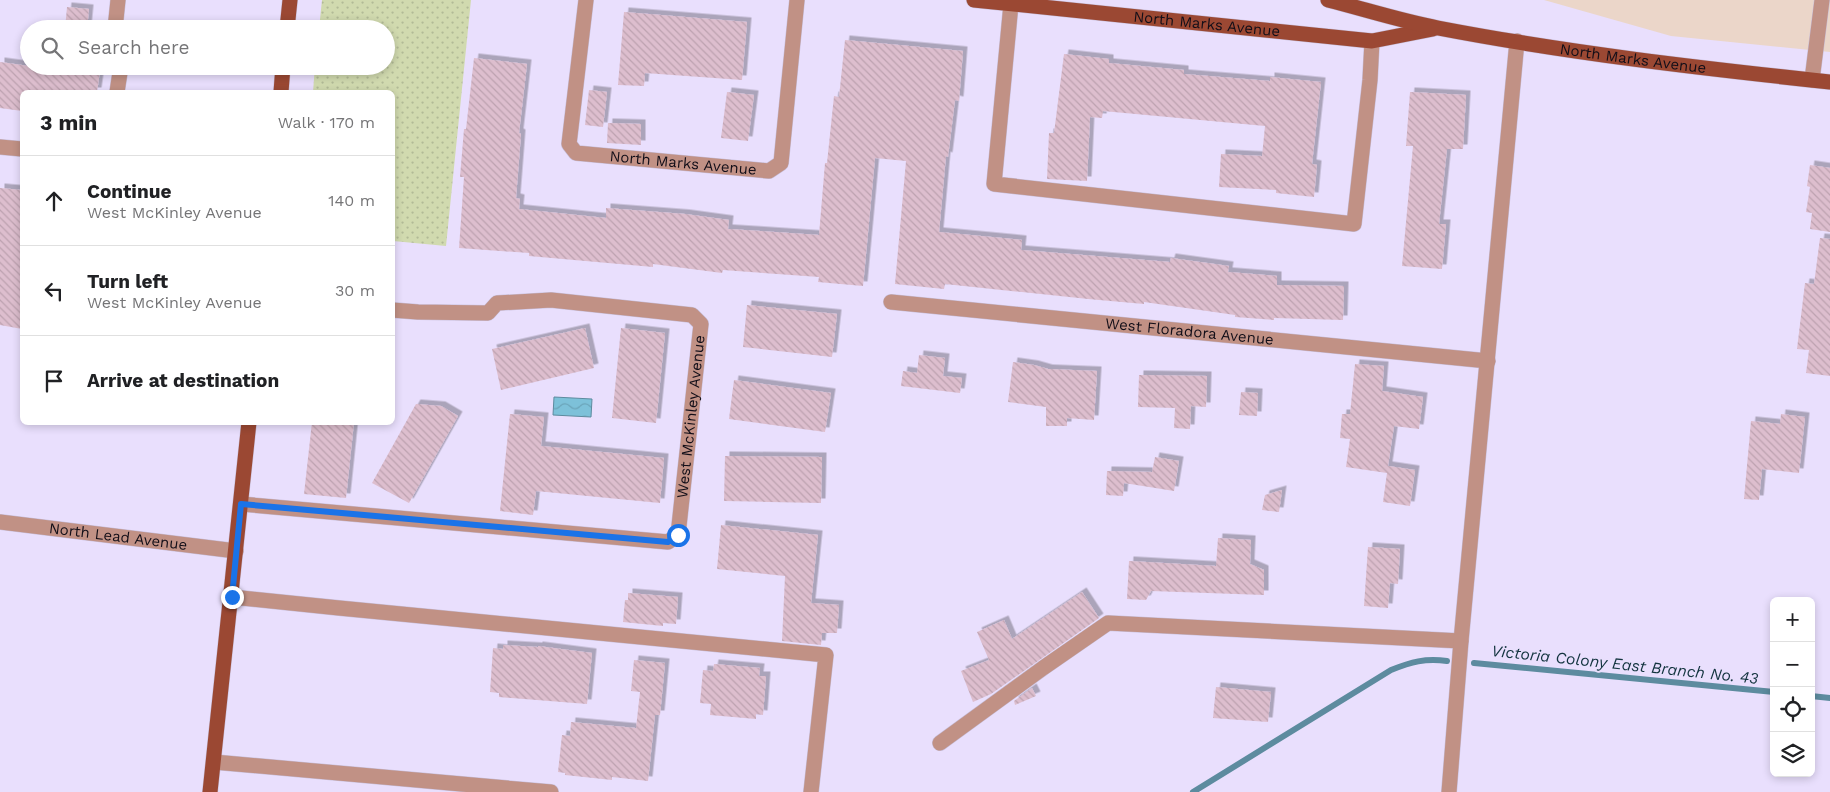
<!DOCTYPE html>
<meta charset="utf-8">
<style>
:root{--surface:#fff;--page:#f6f6f6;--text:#202124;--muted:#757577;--line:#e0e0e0}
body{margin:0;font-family:"Work Sans",sans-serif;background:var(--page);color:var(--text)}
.controls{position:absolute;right:15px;bottom:15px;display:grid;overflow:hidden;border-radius:8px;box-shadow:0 2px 8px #0003}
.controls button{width:45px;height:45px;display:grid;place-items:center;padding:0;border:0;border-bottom:1px solid var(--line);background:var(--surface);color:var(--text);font:25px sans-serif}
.stop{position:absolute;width:15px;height:15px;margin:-11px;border:4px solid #1a73e8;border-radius:50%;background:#fff}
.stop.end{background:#1a73e8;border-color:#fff;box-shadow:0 1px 5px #0008}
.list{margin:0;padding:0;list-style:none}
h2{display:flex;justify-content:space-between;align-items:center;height:65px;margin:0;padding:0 20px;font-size:21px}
h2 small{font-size:16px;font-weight:400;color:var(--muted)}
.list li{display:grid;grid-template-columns:32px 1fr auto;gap:15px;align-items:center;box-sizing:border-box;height:90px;padding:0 20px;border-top:1px solid var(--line)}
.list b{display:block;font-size:19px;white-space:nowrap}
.list p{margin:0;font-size:16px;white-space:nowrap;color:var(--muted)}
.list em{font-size:16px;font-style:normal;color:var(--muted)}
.icon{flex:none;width:28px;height:28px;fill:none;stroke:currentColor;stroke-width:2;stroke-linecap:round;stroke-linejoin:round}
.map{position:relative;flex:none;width:1830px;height:792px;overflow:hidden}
.search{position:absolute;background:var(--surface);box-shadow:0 2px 8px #0003;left:20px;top:20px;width:375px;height:55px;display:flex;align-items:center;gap:12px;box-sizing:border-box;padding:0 18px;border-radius:28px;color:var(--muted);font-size:19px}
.panel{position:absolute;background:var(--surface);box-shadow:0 2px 8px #0003;left:20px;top:90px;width:375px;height:335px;border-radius:8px}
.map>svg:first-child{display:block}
.commercial{fill:#ebd6c9}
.grass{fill:url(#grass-dots)}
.water{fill:url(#water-waves);stroke:#5d8b9f}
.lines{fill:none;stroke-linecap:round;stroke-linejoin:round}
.stream{stroke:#5d8b9f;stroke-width:6}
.building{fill:url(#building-back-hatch);filter:url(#shadow)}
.minor-casing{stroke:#c7bed8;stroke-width:16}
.major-casing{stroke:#c7bed8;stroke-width:16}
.minor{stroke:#c19185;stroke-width:15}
.major{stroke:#9b4833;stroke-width:15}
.route{stroke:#1a73e8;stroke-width:6}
.labels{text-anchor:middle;stroke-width:4;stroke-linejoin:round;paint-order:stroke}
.street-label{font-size:15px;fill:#120e18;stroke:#e9dffd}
.water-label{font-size:16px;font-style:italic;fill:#13343f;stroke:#e9dffd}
</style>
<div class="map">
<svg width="1830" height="792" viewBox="0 0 1830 792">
<defs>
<pattern id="grass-dots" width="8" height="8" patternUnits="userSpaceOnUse" patternTransform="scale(1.25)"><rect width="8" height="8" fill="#d1daaf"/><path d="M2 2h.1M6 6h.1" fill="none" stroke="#b2ba96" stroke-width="1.8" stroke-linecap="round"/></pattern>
<pattern id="water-waves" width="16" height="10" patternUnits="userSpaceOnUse" patternTransform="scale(1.25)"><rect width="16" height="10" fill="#7dc1d9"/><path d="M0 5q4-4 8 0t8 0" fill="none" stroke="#6ba5ba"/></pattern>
<pattern id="building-back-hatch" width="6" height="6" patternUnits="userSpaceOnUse" patternTransform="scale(1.25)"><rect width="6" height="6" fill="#ddbece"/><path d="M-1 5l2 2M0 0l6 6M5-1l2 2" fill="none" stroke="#bda2b0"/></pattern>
<filter id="shadow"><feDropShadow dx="4.5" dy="-4.5" stdDeviation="0" flood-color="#0004"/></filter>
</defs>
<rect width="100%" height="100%" fill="#e9dffd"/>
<!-- commercial -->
<path class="commercial" d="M1544,0H1830V52L1671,36Z"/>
<!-- grass -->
<path class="grass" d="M322,0H471L446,246L393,241L392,92H313L315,66H386V29H319Z"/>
<!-- water -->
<path class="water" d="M554,397L592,399L591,417L553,415Z"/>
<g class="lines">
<!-- stream -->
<g class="stream">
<path d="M1474,663L1774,692"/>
<path d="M1811,696L1830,698"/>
<path d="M1193,792L1391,670C1411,662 1425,658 1447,661"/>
</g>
</g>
<!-- building -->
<g class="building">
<path d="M67,7L89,9L87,29H65Z"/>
<path d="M624,12L747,22L742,80L645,73L644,86L618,85Z"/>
<path d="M845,40L963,51L959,101L955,100L948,157L946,156L939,232L1022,240L1021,250L1170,262L1171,258L1229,266L1228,272L1277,276V285L1344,286L1343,320L1274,318V320L1235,317V315L1144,302V304L1088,299L945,284L944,289L895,284L906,161L875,158L863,286L818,282L819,277L723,270L722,273L653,264V267L529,256V253L459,248L464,177H460L464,129H466L474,58L527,64L519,133L521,134L516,198L520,199L519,209L606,218V208L685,214L729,220L728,229L819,235L825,163H827L834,96L839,97Z"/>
<path d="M1064,54L1109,59V63L1184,70V74L1270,81V77L1321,82L1312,164L1317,165L1314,197L1276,193V190L1219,187L1221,154L1262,156L1265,126L1103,111L1102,118L1090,117L1087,181L1047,179L1049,133H1054Z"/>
<path d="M0,62L29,66H59L100,71L97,92H22V111L0,108Z"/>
<path d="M589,90L607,92L603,127L585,125Z"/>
<path d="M727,92L754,95L748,141L721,138Z"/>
<path d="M1410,92L1466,95L1463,149H1447L1439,224H1446L1442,269L1402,266L1413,146H1406Z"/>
<path d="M608,123L641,124V145L607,143Z"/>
<path d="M1810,165L1830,168V232L1810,229L1812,213L1806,212L1810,187L1807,186Z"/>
<path d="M0,188L22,190V329L0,325Z"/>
<path d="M1820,238L1830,239V376L1806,373L1809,350L1797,349L1805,283L1814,284Z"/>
<path d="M747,305L837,314L832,357L743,347Z"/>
<path d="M585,328L594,368L501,390L492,349Z"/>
<path d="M621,328L665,333L656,423L612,418Z"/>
<path d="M919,355L945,358L943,376L962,378L960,393L901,386L903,371L917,373Z"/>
<path d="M1013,362L1034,365L1048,369L1097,371L1094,420L1067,418V426H1046V407L1008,402Z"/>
<path d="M1355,364L1384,366L1382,391L1423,397L1419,429L1394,426L1388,466L1415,470L1410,506L1383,502L1387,473L1346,467L1350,439L1340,438L1342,414H1350Z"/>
<path d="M1139,375L1207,376L1206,407L1191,406L1190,429L1174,428L1175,408L1138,407Z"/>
<path d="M734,380L831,393L825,432L729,419Z"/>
<path d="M1241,392L1258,393L1257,416L1239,415Z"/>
<path d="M416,404L441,406L458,416L409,503L372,483Z"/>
<path d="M510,414L544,417L541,446L664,458L660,503L536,491L533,515L500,511Z"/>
<path d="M1781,414L1805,417L1799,473L1762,469L1759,500L1744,499L1751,421L1780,424Z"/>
<path d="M312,422H354L346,498L304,494Z"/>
<path d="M725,456L822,457L821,503L724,501Z"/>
<path d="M1155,457L1179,461L1174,491L1124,483L1123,496L1106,495L1107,471L1152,472Z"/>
<path d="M1282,490L1279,512L1262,510L1265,495Z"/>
<path d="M721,525L818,535L811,603L839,605L837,633H822L821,645L782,641L785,576L717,569Z"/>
<path d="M1218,538L1251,540L1250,564L1264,570V595L1151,591L1146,600L1127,599L1129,561L1216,566Z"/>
<path d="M1368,547L1400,549L1398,584L1390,583L1388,608L1364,606Z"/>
<path d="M1082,592L1099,618L991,694L973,702L961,671L989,660L977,632L1004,620L1012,639Z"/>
<path d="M628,593L678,597L676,624L663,623V626L623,622L625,600H628Z"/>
<path d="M503,645L538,647V646L592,653L587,704L499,697V693L490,692L493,648L503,649Z"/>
<path d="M634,660L665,663L660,715H655L648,781L612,777V780L565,775V773L558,772L562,735L570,736L571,722L636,728L640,692L631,691Z"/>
<path d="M714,664L760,668L759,676H766L763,715L756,714V719L710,715L711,704L700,703L703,670L713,671Z"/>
<path d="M1216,687L1271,692L1268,722L1213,718Z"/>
<path d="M1032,688L1036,696L1015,705L1014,701Z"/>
</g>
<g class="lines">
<defs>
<g id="minor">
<path id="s1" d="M586,0L569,144L576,153L769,171L781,163L797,0"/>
<path d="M1011,4L994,184L1354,224L1370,80L1372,41"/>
<path d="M115,29L118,0"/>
<path d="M1812,80L1822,0"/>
<path d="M117,92L121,66"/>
<path d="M0,147L22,149"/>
<path id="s2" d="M891,302L1488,361"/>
<path id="s3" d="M241,504L668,542L678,535L701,324L692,315L551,300L497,303L488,313L418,312L392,310"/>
<path id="s4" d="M0,522L236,551"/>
<path d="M232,597L339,608L826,655L811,792"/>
<path d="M940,743L1043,668L1108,623L1461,641"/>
<path d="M214,762L551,792"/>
<path d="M1449,792L1461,641L1517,41"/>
</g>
<g id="major">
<path id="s5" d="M974,0L1372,41L1433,29"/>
<path id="s6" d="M1328,0C1364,9 1401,21 1438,28C1568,53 1699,68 1830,82"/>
<path d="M287,29L290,0"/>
<path d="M281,92L283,66"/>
<path d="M210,792L249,422"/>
</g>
</defs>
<!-- minor casing -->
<use href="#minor" class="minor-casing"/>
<!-- major casing -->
<use href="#major" class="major-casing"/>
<!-- minor -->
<use href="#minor" class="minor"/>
<!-- major -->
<use href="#major" class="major"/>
</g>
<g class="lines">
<!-- route -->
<path class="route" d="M232,597L241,504L668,542L678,535"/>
</g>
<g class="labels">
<!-- street labels -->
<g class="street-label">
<text dy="5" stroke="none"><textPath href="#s5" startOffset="234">North Marks Avenue</textPath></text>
<text dy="5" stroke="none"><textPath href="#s6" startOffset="311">North Marks Avenue</textPath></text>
<text dy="5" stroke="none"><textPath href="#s1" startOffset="264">North Marks Avenue</textPath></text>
<text dy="5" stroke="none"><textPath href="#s2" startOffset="300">West Floradora Avenue</textPath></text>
<text dy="5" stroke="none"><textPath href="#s3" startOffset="560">West McKinley Avenue</textPath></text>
<text dy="5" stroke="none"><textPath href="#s4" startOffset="119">North Lead Avenue</textPath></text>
</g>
<!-- water labels -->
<g class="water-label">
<text transform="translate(1625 664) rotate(6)" y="6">Victoria Colony East Branch No. 43</text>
</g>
</g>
</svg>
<div class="controls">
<button>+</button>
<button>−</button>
<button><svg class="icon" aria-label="locate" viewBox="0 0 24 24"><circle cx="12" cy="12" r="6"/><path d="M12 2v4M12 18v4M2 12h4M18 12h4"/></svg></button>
<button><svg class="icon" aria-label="layers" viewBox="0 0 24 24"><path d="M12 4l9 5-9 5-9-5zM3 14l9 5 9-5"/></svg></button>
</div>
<div class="stop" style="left:678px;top:535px"></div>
<div class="stop end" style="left:232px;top:597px"></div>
<div class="search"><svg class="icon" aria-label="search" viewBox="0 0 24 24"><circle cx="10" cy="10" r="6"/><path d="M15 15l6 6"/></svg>Search here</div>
<section class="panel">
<h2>3 min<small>Walk · 170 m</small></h2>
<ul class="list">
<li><svg class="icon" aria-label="ahead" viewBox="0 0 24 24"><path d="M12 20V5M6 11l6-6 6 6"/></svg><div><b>Continue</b><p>West McKinley Avenue</p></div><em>140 m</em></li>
<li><svg class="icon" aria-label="left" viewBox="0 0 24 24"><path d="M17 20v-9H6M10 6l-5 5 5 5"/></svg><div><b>Turn left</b><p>West McKinley Avenue</p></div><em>30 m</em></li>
<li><svg class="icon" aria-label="arrive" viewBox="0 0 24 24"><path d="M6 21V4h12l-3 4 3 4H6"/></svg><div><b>Arrive at destination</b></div></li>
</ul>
</section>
</div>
